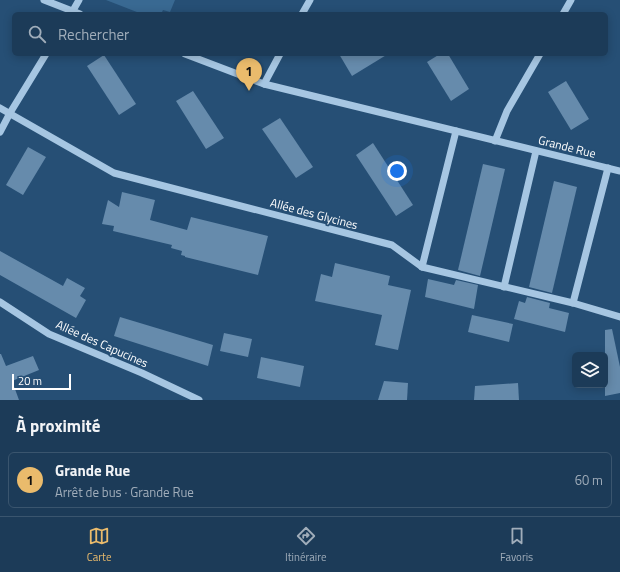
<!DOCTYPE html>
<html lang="fr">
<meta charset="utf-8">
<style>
:root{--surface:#1c3b58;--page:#25425e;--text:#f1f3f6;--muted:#a0adba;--line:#3a556e;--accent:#eabb6c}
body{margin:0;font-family:"Titillium Web",sans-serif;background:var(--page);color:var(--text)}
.controls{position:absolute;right:12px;bottom:12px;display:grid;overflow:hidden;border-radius:6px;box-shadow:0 2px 10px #0003}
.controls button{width:36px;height:36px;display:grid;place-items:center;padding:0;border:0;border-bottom:1px solid var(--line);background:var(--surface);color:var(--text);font:20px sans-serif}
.scale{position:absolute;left:12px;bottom:10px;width:59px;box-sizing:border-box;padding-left:4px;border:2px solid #fff;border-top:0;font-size:11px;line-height:14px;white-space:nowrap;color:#fff;-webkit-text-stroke:3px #264f75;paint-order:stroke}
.you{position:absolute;left:397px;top:171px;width:14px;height:14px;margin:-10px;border:3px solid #fff;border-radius:50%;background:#1a73e8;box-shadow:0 0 0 6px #1a73e833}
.badge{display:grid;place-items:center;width:26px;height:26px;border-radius:50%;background:var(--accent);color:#111;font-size:13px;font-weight:700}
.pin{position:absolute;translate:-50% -33px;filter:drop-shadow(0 1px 2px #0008)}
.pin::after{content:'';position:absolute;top:21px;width:14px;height:12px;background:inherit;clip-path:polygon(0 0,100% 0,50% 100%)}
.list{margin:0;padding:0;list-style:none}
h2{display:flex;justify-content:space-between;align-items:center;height:52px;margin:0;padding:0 16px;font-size:17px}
h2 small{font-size:13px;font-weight:400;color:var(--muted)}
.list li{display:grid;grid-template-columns:26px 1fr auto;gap:12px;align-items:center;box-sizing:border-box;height:56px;margin:0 8px 8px;padding:0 8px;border:1px solid var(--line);border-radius:6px}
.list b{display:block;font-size:15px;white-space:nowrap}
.list p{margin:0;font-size:13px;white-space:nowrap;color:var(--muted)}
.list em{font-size:13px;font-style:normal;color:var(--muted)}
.icon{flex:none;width:22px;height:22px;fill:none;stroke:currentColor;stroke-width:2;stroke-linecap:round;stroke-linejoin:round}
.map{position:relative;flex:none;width:620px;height:400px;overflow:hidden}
.search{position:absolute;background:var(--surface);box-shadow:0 2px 10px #0003;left:12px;right:12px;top:12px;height:44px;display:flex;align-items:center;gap:10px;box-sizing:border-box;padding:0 14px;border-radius:6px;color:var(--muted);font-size:15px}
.sheet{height:116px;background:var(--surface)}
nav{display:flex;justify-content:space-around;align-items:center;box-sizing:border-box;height:56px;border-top:1px solid var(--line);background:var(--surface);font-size:11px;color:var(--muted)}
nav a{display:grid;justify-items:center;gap:2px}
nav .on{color:var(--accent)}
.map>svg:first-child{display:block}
.green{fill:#396992}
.building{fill:#668bac}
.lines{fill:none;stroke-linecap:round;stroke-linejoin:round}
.minor{stroke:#a6c6e2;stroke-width:7}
.labels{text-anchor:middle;stroke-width:3.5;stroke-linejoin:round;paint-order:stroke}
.street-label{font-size:12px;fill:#fff;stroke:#264f75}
</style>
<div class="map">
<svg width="620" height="400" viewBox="0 0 620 400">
<rect width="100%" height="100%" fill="#264f75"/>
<!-- green -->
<path class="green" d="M106,0H175L170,12L163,10L161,14H142Z"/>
<!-- building -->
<g class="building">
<path d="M339,54H388L352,76Z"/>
<path d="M440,54H448L469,89L451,101L427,62Z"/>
<path d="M104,55L136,104L119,115L87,66Z"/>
<path d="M566,81L589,119L571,130L548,92Z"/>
<path d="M193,91L224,138L206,149L176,101Z"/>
<path d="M280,118L313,167L296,178L262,129Z"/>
<path d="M373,143L413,205L396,216L356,155Z"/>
<path d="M28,147L46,157L23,195L6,185Z"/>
<path d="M483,164L505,169L480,276L458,270Z"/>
<path d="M554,181L577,187L552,293L529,287Z"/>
<path d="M122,192L155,200L150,220L187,230L191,217L268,236L258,275L185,257V256L181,255L182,251L171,248L172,245L113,231L114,226L102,224L108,200L119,207Z"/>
<path d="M0,251L63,286L67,278L85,288L80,296L86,300L76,318L0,275Z"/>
<path d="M335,263L390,276L388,285L411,290L398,350L375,345L382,315L315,301L321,274L332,277Z"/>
<path d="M428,279L454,285L456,280L478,285L474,309L425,297Z"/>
<path d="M527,297L550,303L549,308L569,313L565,332L514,319L519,301L525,303Z"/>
<path d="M472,315L513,324L509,342L468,332Z"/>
<path d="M120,317L213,345L208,366L114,336Z"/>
<path d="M612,329L620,367V393L605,396V330Z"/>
<path d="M224,333L252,339L248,357L220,351Z"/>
<path d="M0,354H1L6,366L33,356L39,370L12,381L19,400H0Z"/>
<path d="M261,357L304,366L300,387L257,378Z"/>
<path d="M384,381L408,383L407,400H378Z"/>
<path d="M518,383L519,400H474L475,386Z"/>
</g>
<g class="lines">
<!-- minor -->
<g class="minor">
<path d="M44,0L80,14"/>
<path d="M71,14L79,0"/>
<path d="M302,14L310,0"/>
<path d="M563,14L571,0"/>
<path d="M185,54L264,84L620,171"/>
<path d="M264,84L280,54"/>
<path d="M0,108L114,173L392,245L422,267L573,303L620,317"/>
<path d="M0,132L10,113L46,54"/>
<path d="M495,141L507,111L540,54"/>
<path d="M422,267L456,131"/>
<path d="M504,287L536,151"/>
<path d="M0,302L49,334L142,373L199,400"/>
<path d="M573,303L608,168"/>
</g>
</g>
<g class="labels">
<!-- street labels -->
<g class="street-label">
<text transform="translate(567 147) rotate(14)" y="4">Grande Rue</text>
<text transform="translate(314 214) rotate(15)" y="4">Allée des Glycines</text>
<text transform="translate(102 344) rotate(24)" y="4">Allée des Capucines</text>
</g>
</g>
</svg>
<div class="controls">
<button><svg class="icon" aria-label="layers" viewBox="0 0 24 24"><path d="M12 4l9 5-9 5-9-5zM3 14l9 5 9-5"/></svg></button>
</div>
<div class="scale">20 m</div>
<div class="you"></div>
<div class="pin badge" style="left:249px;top:91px">1</div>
<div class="search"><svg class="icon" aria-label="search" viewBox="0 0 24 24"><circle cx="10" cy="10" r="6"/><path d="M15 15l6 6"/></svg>Rechercher</div>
</div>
<section class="sheet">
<h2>À proximité<small></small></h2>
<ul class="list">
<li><span class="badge">1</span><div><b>Grande Rue</b><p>Arrêt de bus · Grande Rue</p></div><em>60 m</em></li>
</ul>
</section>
<nav>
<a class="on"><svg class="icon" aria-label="map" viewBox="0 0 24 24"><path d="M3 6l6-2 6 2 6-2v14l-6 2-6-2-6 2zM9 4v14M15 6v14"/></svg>Carte</a>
<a><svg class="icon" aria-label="directions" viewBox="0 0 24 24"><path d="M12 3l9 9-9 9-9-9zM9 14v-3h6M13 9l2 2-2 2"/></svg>Itinéraire</a>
<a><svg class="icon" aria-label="saved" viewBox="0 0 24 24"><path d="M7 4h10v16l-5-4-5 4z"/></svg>Favoris</a>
</nav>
